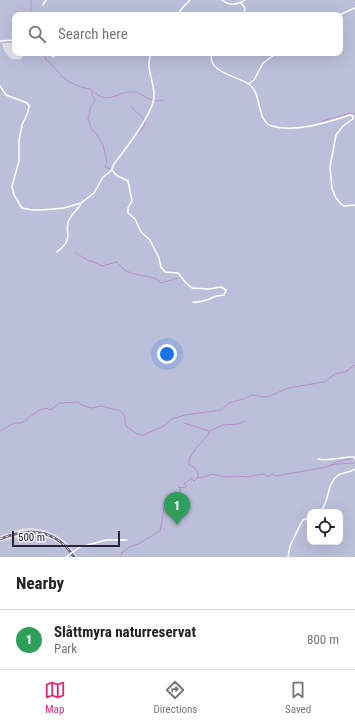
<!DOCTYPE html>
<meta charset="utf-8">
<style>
:root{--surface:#fff;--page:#f6f6f6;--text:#222;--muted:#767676;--line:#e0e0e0;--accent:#db2777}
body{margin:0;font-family:"Roboto Condensed",sans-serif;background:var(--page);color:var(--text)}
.controls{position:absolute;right:12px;bottom:12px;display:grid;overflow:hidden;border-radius:8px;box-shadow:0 4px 16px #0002}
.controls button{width:36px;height:36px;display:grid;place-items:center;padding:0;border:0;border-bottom:1px solid var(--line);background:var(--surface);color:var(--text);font:20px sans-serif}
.scale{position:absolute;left:12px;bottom:10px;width:108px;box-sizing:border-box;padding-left:4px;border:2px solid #2b233a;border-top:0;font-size:11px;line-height:14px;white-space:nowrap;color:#2b233a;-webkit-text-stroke:3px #f2f2f7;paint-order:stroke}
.you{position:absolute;left:167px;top:354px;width:14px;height:14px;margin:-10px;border:3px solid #fff;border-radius:50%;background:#1a73e8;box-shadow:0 0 0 6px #1a73e833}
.badge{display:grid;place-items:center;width:26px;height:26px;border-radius:50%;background:var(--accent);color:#fff;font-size:13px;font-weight:700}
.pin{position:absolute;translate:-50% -33px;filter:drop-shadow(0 1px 2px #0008)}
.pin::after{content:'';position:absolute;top:21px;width:14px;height:12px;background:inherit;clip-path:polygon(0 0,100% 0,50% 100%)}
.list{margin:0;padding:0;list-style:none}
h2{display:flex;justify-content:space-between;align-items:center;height:52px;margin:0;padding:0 16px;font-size:17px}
h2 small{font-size:13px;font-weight:400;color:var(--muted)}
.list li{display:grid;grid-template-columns:26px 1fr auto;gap:12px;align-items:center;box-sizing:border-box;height:60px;padding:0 16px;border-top:1px solid var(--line)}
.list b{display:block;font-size:15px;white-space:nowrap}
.list p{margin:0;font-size:13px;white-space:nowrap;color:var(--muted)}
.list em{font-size:13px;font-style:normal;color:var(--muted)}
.icon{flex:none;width:22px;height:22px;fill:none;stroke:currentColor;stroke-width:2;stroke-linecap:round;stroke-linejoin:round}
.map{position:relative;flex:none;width:355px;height:557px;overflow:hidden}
.search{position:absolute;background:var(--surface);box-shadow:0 4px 16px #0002;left:12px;right:12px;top:12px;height:44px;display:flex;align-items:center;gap:10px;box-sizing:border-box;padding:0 14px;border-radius:8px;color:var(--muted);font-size:15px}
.sheet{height:112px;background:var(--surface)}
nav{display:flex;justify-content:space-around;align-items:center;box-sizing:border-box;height:56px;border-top:1px solid var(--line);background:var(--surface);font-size:11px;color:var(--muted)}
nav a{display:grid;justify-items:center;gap:2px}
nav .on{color:var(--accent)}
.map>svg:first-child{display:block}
.built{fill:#d1d0da}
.green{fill:#bcbfda;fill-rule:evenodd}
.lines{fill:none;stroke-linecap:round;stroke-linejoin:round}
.stream{stroke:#be8dcc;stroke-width:1}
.street{stroke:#fff;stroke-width:1.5}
.rail-casing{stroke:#665d76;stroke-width:2.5}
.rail{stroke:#f2f2f7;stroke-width:1;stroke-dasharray:3;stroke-linecap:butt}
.street-bridge{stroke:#fff;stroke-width:1.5}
</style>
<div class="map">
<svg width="355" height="557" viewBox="0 0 355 557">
<rect width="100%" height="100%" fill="#e3e1eb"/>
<!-- built -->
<path class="built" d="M28,530L39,531L56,538L66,545L75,557H73L60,543L51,538L39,534L23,533L0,540V538L13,533Z"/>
<!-- green -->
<g class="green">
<path d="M0,0H355V557H77C67,537 44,525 21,529C14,531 7,534 0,536ZM15,15H340V53H61L60,55L52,58L49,53H22L23,56L21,59C10,62 4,53 2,43H15ZM310,512H340V542H310Z"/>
<path d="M31,534C47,537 63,542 72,557H0V542L24,535Z"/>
</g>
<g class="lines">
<!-- stream -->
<g class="stream">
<path d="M31,0V15"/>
<path d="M44,53L46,60C55,66 56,72 64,78C70,84 83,88 91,89C93,92 95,93 98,95C110,103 120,91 132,92C140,92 145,98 152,100"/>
<path d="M92,91V95L95,99V101L91,106L88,119L92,130L96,133L103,145L107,161L105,167L111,169"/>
<path d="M155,101L164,100"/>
<path d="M131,106L134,110L144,119L145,125L138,134"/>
<path d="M322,121L351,113L354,114"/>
<path d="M74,252L89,261H92L102,266L117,262C119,264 121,267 123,269C133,277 155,274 161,283L178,278"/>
<path d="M184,423L209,431"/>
<path d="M0,431L14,423H22L39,410L46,408L50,410L60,403L79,402L81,405L92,408L101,406L121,411L125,417V421L126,426L137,434L143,435L164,426L172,419L185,415L221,410L229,403L243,399L252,395L265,397L270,396L288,388L324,382L335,374L345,372L355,365"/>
<path d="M330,466L336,464L355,463"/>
<path d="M197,478L204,477L212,474L225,477L235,476L249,477L256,475L264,474L267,477L273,474L276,476L281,475L327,467L336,462L354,458"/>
<path d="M166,508L167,510L182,512"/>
<path d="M121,557L122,553L129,547L138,544L160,531L164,508L171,504L172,498L178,494L181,489L178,487L185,488L186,486L184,484L192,478L194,481L198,477C198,470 195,467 189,465V459L197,447L208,435L210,431L223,425L239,424L245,421"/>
</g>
<!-- street -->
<g class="street">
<path d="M222,0C229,6 238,5 245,0"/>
<path d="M241,3L245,8L244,15"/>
<path d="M43,5L46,0"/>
<path d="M177,15L184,6L190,0"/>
<path d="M339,15L355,8"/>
<path d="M0,41L15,40"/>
<path d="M212,53C206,73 239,76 250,85C262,94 256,121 272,126C295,133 329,122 350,115L353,116V119L343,126L336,135L330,167L332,189L336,198L341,204L344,206L355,205"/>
<path d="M248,84L254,80L263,63L277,53"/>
<path d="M0,86L6,95L27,103L29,106L28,112L22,125L19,141V161L12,186L14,195L22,208L32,210H42L64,208L81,203L94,193L103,177L111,171L114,164C125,150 155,112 154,95C154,79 145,70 151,53"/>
<path d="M112,170L116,175L128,181L132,201L128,208V213L135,219L141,232L150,240L159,258L161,267L165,272L178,273L186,283L192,288L209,289L221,287L226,290L224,295C221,296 217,295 214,297C207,300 201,303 193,302"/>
<path d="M57,252C76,237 63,233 69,220C72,214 77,210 81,204"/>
<path d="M318,459C330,462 343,456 354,457L355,459"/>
<path d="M320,512C330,502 326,485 337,476C342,472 349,473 355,469"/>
<path d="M73,552L80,547L106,540H127"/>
<path d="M66,557L70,554"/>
<path d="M288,557L290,546L301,523L303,520L310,517"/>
</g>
<defs>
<path id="rail" d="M0,539C29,527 56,529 74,557"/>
</defs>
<!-- rail casing -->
<use href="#rail" class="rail-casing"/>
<!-- rail -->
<use href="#rail" class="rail"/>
<!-- street-bridge -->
<path class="street-bridge" d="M70,554L73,552"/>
</g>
</svg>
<div class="controls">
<button><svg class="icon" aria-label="locate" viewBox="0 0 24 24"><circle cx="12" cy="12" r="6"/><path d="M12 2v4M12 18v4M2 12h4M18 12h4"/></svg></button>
</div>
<div class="scale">500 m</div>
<div class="you"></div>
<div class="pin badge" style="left:177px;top:525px;background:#2e9e5b">1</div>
<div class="search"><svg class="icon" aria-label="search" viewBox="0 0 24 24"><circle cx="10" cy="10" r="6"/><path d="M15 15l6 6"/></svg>Search here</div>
</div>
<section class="sheet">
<h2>Nearby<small></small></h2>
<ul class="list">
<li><span class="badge" style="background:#2e9e5b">1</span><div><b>Slåttmyra naturreservat</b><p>Park</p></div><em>800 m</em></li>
</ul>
</section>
<nav>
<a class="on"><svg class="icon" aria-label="map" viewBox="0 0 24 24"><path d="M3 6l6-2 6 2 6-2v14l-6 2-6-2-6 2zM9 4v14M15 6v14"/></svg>Map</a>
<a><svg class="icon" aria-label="directions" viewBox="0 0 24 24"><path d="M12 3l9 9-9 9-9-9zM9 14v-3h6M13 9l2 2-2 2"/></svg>Directions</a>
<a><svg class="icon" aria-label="saved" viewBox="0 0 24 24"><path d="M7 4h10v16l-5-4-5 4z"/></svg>Saved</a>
</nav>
